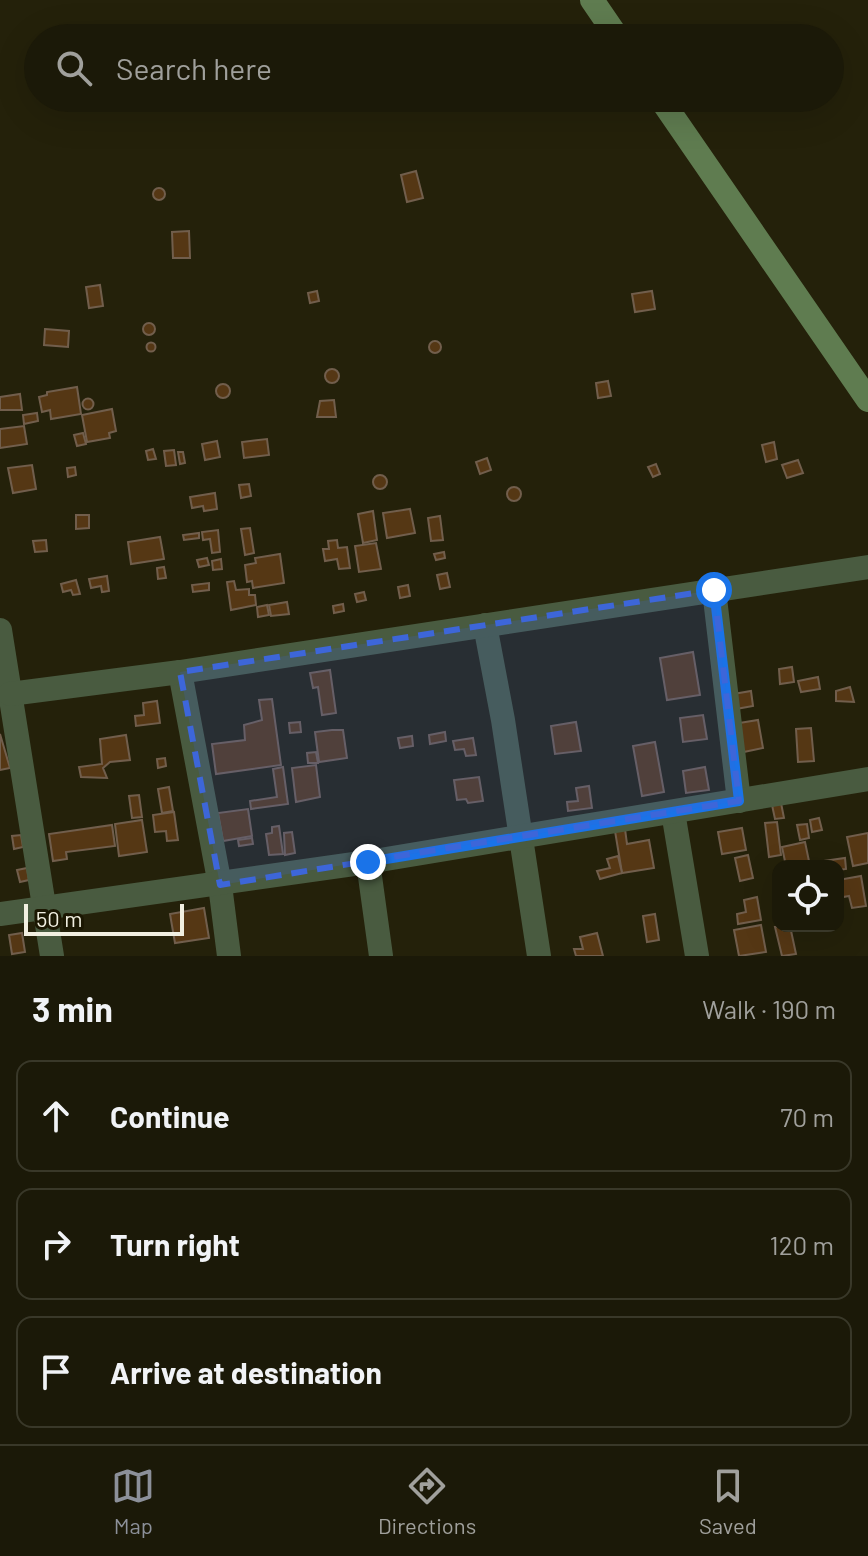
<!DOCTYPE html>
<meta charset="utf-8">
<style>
:root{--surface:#1b1908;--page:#282616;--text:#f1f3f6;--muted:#a0a09c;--line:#393829;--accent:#8c9099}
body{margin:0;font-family:Barlow,sans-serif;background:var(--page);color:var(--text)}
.controls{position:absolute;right:24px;bottom:24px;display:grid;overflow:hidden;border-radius:16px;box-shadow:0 8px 32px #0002}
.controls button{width:72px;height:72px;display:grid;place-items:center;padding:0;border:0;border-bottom:2px solid var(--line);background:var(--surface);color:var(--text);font:40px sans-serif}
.scale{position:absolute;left:24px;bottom:20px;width:160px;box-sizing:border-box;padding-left:8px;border:4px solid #f1efe1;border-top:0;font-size:22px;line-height:28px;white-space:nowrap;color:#f1efe1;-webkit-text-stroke:6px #1b1702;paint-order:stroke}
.stop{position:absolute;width:24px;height:24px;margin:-18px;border:6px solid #1a73e8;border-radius:50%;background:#fff}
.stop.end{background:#1a73e8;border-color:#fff;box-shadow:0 2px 8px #0008}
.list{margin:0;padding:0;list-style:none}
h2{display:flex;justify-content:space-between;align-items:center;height:104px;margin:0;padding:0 32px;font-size:34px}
h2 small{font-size:26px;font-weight:400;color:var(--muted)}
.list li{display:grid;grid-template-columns:52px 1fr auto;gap:24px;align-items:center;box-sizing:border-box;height:112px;margin:0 16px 16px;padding:0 16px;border:2px solid var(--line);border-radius:16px}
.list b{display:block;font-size:30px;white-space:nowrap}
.list em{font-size:26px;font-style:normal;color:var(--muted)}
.icon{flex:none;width:44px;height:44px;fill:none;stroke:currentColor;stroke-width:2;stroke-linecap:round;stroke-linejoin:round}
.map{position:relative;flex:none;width:868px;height:956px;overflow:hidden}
.search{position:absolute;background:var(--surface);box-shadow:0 8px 32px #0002;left:24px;right:24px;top:24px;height:88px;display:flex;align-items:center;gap:20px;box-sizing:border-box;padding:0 28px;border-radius:44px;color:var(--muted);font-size:30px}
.sheet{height:488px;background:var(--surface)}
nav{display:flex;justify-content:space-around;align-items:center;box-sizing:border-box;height:112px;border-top:2px solid var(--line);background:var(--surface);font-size:22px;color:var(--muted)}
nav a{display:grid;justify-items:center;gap:4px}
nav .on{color:var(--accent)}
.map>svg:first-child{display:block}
.building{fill:#553714;stroke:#715e4c;stroke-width:2}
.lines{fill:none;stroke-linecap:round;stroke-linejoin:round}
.minor{stroke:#495b40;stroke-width:24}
.secondary{stroke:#5f7c50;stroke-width:24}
.route{stroke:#1a73e8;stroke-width:10}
.marked{fill:#3d66d9;fill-opacity:0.2;stroke:#3d66d9;stroke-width:6;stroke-dasharray:16 10;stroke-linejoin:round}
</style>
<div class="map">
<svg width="868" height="956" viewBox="0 0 868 956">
<rect width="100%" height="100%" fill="#24210a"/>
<!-- building -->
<g class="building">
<path d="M416,171L423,198L407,202L401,175Z"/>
<circle cx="159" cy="194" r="6"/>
<path d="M189,231L190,258H173L172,232Z"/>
<path d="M100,285L103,306L89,308L86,287Z"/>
<path d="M317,291L319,301L310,303L308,293Z"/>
<path d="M652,291L655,309L635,312L632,294Z"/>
<circle cx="149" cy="329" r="6"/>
<path d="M45,329L69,331L68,347L44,345Z"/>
<circle cx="435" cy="347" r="6"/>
<circle cx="151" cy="347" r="4.5"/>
<circle cx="332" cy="376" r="7"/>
<path d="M608,381L611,396L598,398L596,383Z"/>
<circle cx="223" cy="391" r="7"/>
<path d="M77,387L81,414L51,419L50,410L42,412L39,397L47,395V392Z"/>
<path d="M20,394L22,410H0V397Z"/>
<circle cx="88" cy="404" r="5.5"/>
<path d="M334,400L336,417H317L320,401Z"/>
<path d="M112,409L116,431L109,433L110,438L87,442L82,415Z"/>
<path d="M37,413L38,421L24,424L23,415Z"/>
<path d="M24,426L27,444L0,448V429Z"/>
<path d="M83,433L86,444L77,446L74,435Z"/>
<path d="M267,439L269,455L244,458L242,442Z"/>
<path d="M217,441L220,457L205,460L202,444Z"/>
<path d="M774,442L777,459L766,462L762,445Z"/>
<path d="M153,449L156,459L148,460L146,451Z"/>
<path d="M174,450L176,465L166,466L164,451Z"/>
<path d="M178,452H183L185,463L180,464Z"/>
<path d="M487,458L491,470L480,474L476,462Z"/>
<path d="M798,460L803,473L787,478L782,465Z"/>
<path d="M656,464L660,474L653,477L648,467Z"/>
<path d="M32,465L36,489L13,493L8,468Z"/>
<path d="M75,467L76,475L68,477L67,468Z"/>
<circle cx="380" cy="482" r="7"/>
<path d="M249,484L251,496L241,498L239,485Z"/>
<circle cx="514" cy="494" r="7"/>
<path d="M215,493L217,509L204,511L203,506L192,508L190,497Z"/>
<path d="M410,509L415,533L387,538L383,513Z"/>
<path d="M373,511L377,540L363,543L358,514Z"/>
<path d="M76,515H89V528L76,529Z"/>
<path d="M440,516L443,540L431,541L428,518Z"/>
<path d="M250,528L254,553L245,555L241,529Z"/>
<path d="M218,530L220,552L212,553L210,539L203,540L202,532Z"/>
<path d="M199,533V538L184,540L183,535Z"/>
<path d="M160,537L164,559L131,564L128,542Z"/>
<path d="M46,540L47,551L35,552L33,541Z"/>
<path d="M337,540L338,548L347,547L350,568L339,569L337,559L325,561L323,549H329L328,541Z"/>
<path d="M376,543L381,569L359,572L355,546Z"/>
<path d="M444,552L445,558L436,560L434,554Z"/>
<path d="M280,554L284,583L253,588L252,581L247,582L245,565L256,563L255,558Z"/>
<path d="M207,558L209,565L199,567L197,560Z"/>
<path d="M221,559L222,569L213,570L212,561Z"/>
<path d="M164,567L166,578L158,579L157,568Z"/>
<path d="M447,573L450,587L440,589L437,575Z"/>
<path d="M107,576L109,591L102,592L101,586L91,588L89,579Z"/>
<path d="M76,580L80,594L73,595L71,590L63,592L61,584Z"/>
<path d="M234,581L236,590L249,589V595H255L256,605L231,610L227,582Z"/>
<path d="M209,583V590L193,592L192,585Z"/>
<path d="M408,585L410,596L400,598L398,587Z"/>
<path d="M364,592L366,600L357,602L355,594Z"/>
<path d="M287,602L289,614L271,616L269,605Z"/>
<path d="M343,604L344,611L334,613L333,606Z"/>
<path d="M267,605L269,615L258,617L257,607Z"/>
<path d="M693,652L700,695L667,700L660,658Z"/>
<path d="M792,667L794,682L780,684L779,669Z"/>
<path d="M330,670L336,713L322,715L318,687L313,688L310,673Z"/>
<path d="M818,677L820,689L801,692L798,681Z"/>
<path d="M850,687L854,702L836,701V691Z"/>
<path d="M751,691L753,706L736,709L733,694Z"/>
<path d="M272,699L281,765L216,774L212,744L245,740L244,725L262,720L259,700Z"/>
<path d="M157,701L160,723L136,726L135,716L144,715L143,703Z"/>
<path d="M703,715L707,739L683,742L680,718Z"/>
<path d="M758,720L763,748L739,753L733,724Z"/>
<path d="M300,722L301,732L290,733L289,723Z"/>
<path d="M576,722L581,751L555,754L551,726Z"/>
<path d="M811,728L814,761L798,762L796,729Z"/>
<path d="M332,730H343L347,758L319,762L315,732Z"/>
<path d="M445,732L446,741L430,744L429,735Z"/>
<path d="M0,734L10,768L0,770Z"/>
<path d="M126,735L130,760L110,762L103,768L107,778L81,777L79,767L102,764L100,739Z"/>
<path d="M412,736L413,746L400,748L398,738Z"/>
<path d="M473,738L476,755L466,756L464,749L455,750L453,741Z"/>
<path d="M655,742L664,792L642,796L633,746Z"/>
<path d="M316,752L318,763H308L307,753Z"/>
<path d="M165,758L166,766L158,768L157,759Z"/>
<path d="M316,765L320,797L296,802L292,768Z"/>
<path d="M283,767L288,804L251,809L250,801L277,797L273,769Z"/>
<path d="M705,767L709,790L686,793L683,771Z"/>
<path d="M479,777L483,801L468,803L466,799L457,800L454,780Z"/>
<path d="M589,786L592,808L568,811L567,802L578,801L576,788Z"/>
<path d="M169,787L173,811L162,813L158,789Z"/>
<path d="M139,795L142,817L132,818L129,796Z"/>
<path d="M781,803L784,818L775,819L772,805Z"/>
<path d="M248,809L252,836L223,841L218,813Z"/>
<path d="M174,812L178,840L167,841L166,831L155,832L153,815Z"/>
<path d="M819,818L822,830L812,832L810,820Z"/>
<path d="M142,820L147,852L119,856L115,824Z"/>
<path d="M777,822L781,855L769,857L765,823Z"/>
<path d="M807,824L809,838L800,840L797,825Z"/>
<path d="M112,825L115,846L66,852L67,859L53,861L49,834Z"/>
<path d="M279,826L283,854L269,855L266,834L272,833V827Z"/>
<path d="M742,828L746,850L722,854L718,832Z"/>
<path d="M625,829L627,844L649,840L654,868L622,873L615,831Z"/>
<path d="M292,832L295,853L285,855L284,833Z"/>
<path d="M868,833V863L853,866L847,837Z"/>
<path d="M21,835L23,847L14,849L12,836Z"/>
<path d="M252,838L253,844L239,846L238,840Z"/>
<path d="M805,842L810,866H786L782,847Z"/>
<path d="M748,855L753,878L740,881L735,858Z"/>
<path d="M618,856L622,873L600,879L597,871L610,868L607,859Z"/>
<path d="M845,858L846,869L838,870V866H824L823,861Z"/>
<path d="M27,868L29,880L20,882L17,870Z"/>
<path d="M861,876L866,906L852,908L849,896L838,898V880Z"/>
<path d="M757,897L761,920L738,924L737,914L746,912L744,900Z"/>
<path d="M204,908L209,938L175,943L170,914Z"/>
<path d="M655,914L659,940L647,942L643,916Z"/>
<path d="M761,925L766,952L739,956L734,930Z"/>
<path d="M790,926L796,954L782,956L775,927Z"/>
<path d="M22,933L25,952L12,954L9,935Z"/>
<path d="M597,933L603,956H576L574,949H583L580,937Z"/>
</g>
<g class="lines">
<!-- minor -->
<g class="minor">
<path d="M714,590L739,801"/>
<path d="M485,625L503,720L539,956"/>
<path d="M0,630L52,956"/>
<path d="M180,672L220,885L229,956"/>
<path d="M10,694L180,672L868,567"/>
<path d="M673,812L697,956"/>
<path d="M368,862L381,956"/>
<path d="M0,914L368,862L868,779"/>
</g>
<!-- secondary -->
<g class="secondary">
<path d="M592,0L618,38"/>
<path d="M660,98L868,400"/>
</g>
</g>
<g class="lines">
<!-- route -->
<path class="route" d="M368,862L739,801L714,590"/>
</g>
<!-- marked area -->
<path class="marked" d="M714,590L739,801L220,885L180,672Z"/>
</svg>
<div class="controls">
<button><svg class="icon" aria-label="locate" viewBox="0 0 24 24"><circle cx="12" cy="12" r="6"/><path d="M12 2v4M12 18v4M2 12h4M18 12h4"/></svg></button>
</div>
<div class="scale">50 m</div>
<div class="stop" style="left:714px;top:590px"></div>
<div class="stop end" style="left:368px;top:862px"></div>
<div class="search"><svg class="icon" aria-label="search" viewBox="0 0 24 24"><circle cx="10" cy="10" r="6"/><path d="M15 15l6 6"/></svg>Search here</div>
</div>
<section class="sheet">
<h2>3 min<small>Walk · 190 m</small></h2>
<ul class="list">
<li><svg class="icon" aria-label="ahead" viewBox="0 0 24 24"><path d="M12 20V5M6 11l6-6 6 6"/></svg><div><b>Continue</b></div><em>70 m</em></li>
<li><svg class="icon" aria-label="right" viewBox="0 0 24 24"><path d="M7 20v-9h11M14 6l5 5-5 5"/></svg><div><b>Turn right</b></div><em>120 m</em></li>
<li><svg class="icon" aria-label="arrive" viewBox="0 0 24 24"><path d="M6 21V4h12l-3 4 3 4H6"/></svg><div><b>Arrive at destination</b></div></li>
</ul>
</section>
<nav>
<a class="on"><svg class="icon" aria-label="map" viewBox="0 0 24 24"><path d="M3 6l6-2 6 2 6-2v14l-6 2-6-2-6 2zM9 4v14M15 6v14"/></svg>Map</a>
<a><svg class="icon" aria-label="directions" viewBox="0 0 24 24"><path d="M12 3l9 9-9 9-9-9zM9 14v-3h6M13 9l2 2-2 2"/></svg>Directions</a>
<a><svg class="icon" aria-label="saved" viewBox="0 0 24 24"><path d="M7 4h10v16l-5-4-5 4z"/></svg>Saved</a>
</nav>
